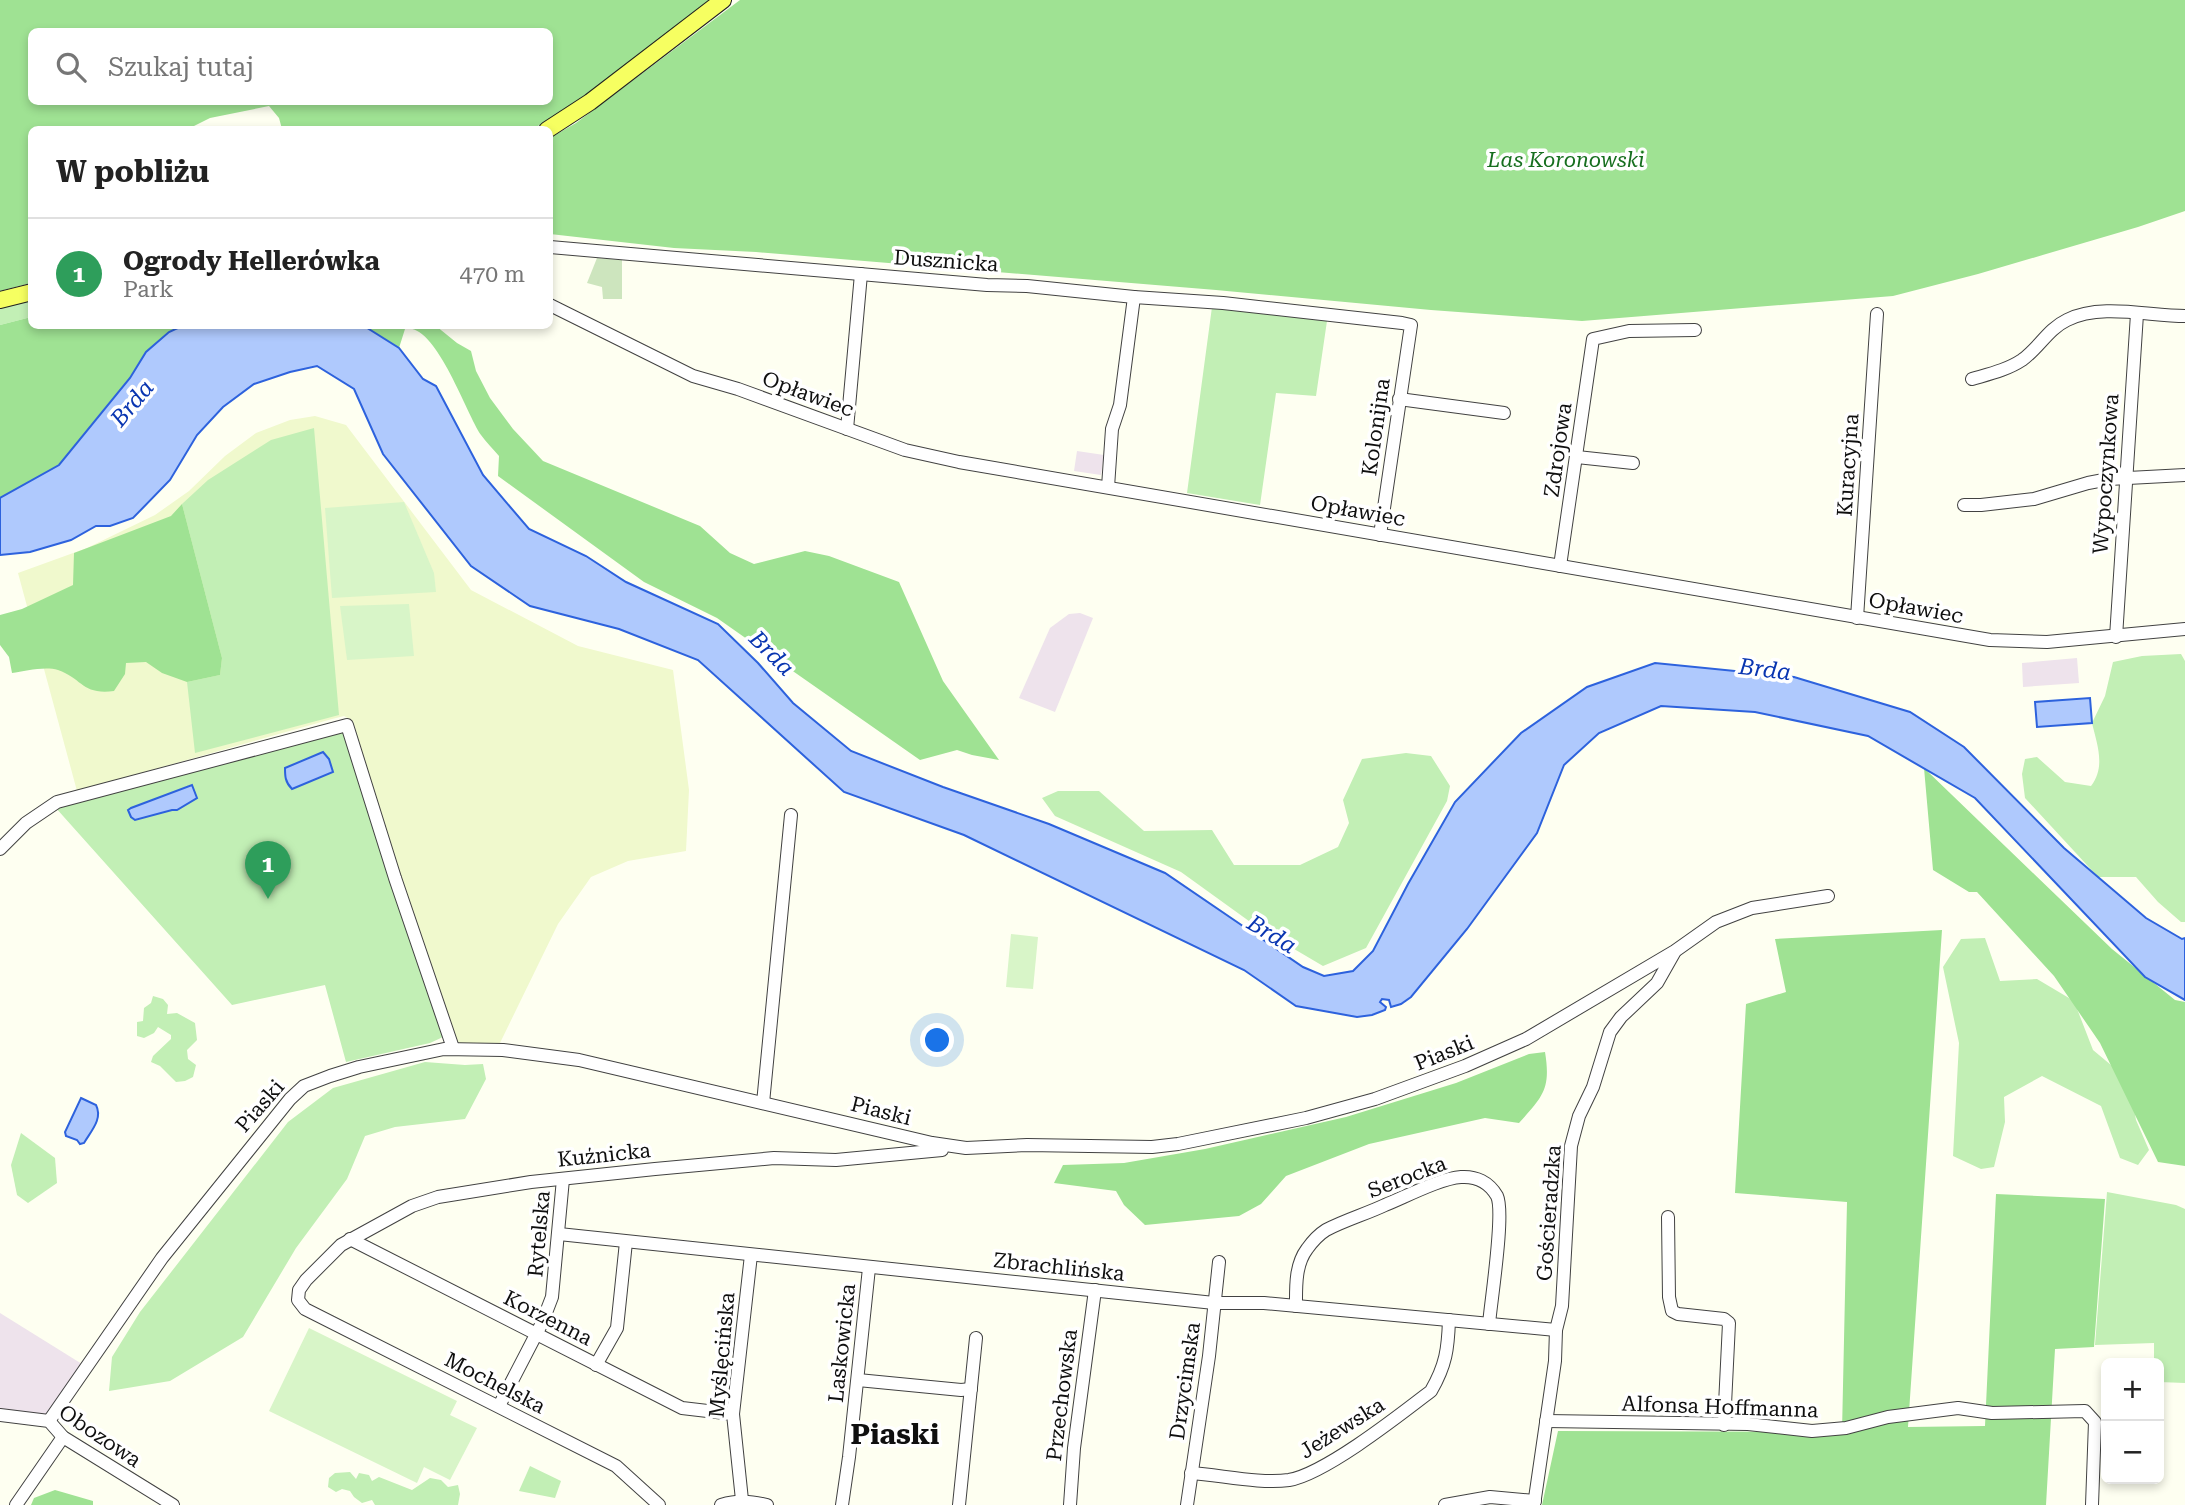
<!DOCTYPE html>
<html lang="pl">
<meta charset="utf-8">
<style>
:root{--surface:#fff;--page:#f2f2f2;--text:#222;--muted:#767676;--line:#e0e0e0;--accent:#b45309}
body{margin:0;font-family:"Roboto Serif",serif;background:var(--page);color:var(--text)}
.controls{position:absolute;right:21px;bottom:21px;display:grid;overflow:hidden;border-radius:10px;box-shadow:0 4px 10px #0003}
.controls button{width:63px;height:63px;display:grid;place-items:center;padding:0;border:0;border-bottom:2px solid var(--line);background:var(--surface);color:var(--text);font:35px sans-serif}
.you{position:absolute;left:938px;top:1041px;width:24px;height:24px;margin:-18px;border:5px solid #fff;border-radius:50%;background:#1a73e8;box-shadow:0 0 0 10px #1a73e833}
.badge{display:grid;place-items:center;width:46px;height:46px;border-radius:50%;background:var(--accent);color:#fff;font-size:23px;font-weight:700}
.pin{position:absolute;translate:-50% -58px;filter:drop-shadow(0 2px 4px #0008)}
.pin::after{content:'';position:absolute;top:37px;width:24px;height:21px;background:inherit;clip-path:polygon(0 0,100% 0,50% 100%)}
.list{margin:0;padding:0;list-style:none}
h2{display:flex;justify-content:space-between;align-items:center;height:91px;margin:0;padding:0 28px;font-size:30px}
h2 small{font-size:23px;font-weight:400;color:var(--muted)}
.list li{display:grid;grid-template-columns:46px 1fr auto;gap:21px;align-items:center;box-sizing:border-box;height:112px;padding:0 28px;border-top:2px solid var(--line)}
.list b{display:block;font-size:26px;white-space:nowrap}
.list p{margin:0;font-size:23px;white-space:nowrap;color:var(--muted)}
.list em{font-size:23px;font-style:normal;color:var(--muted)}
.icon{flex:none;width:38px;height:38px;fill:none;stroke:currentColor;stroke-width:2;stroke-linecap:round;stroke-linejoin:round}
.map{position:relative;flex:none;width:2185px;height:1505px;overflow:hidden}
.search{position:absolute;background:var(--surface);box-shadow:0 4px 10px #0003;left:28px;top:28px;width:525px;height:77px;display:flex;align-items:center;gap:18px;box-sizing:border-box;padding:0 24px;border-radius:10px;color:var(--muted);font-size:26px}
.panel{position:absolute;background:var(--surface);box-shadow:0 4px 10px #0003;left:28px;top:126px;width:525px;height:203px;border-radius:10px}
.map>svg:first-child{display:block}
.industrial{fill:#eee3ec}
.farmland{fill:#f0f9cd}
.green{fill:#c2efb5}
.forest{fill:#9fe293;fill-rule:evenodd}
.cemetery{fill:#cde5be}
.pitch{fill:#d8f5c8}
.water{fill:#afc9fd;stroke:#2d62dd;stroke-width:2}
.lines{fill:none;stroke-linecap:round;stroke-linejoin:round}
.minor-casing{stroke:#424242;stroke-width:14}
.major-casing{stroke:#202020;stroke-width:18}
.minor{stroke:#fff;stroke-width:12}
.major{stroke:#f6ff61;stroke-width:16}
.labels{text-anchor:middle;stroke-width:7;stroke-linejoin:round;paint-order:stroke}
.park-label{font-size:21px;font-style:italic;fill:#176f1f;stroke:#fff}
.street-label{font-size:21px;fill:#0f0f0f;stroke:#fff}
.water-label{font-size:23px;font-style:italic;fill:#0935b1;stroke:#fff}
.district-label{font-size:28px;font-weight:bold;fill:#0f0f0f;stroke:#fff}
</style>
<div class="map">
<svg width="2185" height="1505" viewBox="0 0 2185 1505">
<rect width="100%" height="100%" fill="#fefff1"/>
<!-- industrial -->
<g class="industrial">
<path d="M1077,451L1104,455L1101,475L1074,471Z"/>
<path d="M1080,613L1093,618L1055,712L1019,698L1050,628L1069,614Z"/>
<path d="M2077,658L2079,683L2023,687L2022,663Z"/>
<path d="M0,1313L82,1364L49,1415L0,1409Z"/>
</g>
<!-- farmland -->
<path class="farmland" d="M315,416L346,425L471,590L578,646L673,670L689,790L686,851L628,861L591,877L558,924L499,1045L460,1043L454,1038L373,795L353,721L344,716L332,719L77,791L18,573L87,548L155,515L189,491L225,456L256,433L290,420Z"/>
<!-- green -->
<g class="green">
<path d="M31,300V317L0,325V308Z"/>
<path d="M1212,307L1327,321L1316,396L1276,393L1260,505L1187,493Z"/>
<path d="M314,428L339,715L195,753L187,682L220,675L222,658L182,504L208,480L271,440Z"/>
<path d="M2181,654L2185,661V922H2181L2158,902L2136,877H2098L2025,798L2022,774L2025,759L2037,757L2065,782L2091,786C2106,767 2097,744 2092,723L2105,696L2113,662L2142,656Z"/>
<path d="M343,732L443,1037L430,1043L346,1062L325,985L232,1005L55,807Z"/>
<path d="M1406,753L1431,756L1450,786L1447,801L1366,948L1323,966L1260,929L1181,872L1055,816L1042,798L1058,791H1099L1144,831L1212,830L1234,865H1300L1338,847L1349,823L1343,800L1362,759Z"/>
<path d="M1985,938L2000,981L2037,979L2074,1001L2093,1050L2129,1080L2136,1120L2149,1150L2138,1165L2120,1158L2101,1106L2042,1076L2004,1097L2005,1122L1994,1167L1981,1169L1953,1156L1959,1043L1943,967L1961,939Z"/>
<path d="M153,996L163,999L168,1005L167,1014L177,1013L195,1023L197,1040L187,1050L188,1059L196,1065L193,1077L185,1081L176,1082L160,1066L151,1062L153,1056L171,1039V1035L158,1027L154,1033L144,1038L137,1036V1022L143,1021L144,1008L151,1003Z"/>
<path d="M425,1062L465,1065L483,1064L486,1079L465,1119L395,1127L365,1136L347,1179L296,1248L243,1337L170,1381L109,1391L112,1357L140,1312L288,1122L333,1088Z"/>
<path d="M21,1133L55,1158L57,1183L28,1203L17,1195L11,1165Z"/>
<path d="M2107,1192L2176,1205L2185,1209V1383L2159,1382V1363H2154V1343L2095,1345Z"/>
<path d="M530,1466L561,1481L555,1498L519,1491Z"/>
<path d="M350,1472L356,1479L359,1473L369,1475L372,1481L379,1477L412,1490L430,1478L441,1480L448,1487L458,1485L460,1494L458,1505H375L372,1500L362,1503L354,1497L350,1491L342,1489L336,1492L328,1487L329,1478L335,1473Z"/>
</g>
<!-- forest -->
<g class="forest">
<path d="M0,0H711L587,96L533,129H282L279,118L269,106L210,118L188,129L32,130L31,283L0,291ZM32,32H550V102H32Z"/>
<path d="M740,0H2185V211L2138,227L1978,274L1893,296L1582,321L1431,310L1216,290L756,252L674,248L550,234V138L576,123Z"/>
<path d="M31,317L32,326H182L169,332L146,352L130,378L59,465L0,498V325Z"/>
<path d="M364,326H436L457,343L471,351L476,371L490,398L513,429L543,461L700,526L730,553L754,564L805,551L829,556L899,582L943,681L999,760L972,755L957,750L920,760L717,618L644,582L498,476L499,456C493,449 486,442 481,435C466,413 435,321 405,329L399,348Z"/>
<path d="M182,504L222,658L220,675L187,682L162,673L146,662L126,663L125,674L114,691C82,695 83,679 58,670C45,666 25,671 12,673L9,657L0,645V615L22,609L73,585L74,553L171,516Z"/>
<path d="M1924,768L2112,949L2175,1000L2185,1002V1166L2158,1162L2100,1043L2054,976L1977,892H1969L1933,870Z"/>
<path d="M1942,930L1908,1427L1985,1426L1996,1194L2105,1199L2094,1347L2055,1349L2046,1505H1542L1558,1431L1842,1432L1847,1202L1735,1193L1746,1004L1786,992L1775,939Z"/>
<path d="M1545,1052C1551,1089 1543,1096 1519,1123L1485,1118L1369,1144L1286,1176L1261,1204L1239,1216L1145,1225L1124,1205L1116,1191L1054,1183L1063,1165L1124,1163L1205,1149L1346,1117L1456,1083L1529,1054Z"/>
<path d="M55,1490L93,1501V1505H31L34,1498Z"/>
</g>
<!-- cemetery -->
<path class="cemetery" d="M597,258L622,260V299H603L602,287L587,283Z"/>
<!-- pitch -->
<g class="pitch">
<path d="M404,502L434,573L436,592L332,598L325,508Z"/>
<path d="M409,604L414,656L347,660L340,606Z"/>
<path d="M1011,934L1038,937L1033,989L1006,987Z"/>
<path d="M309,1328L457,1401L450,1415L477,1428L450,1480L424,1467L417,1483L269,1411Z"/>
</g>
<!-- water -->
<g class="water">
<path d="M182,326H364L399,348L423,379L436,386L483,475L529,529L586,556L626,582L718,624L758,663L793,703L851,751L943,787L1049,824L1165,873L1303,967L1324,976L1353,971L1373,951L1408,884L1455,802L1521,733L1587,687L1655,663L1794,677L1910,712L1964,747L2064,848L2146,918L2182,939L2185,938V1000L2145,977L1975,798L1868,736L1755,712L1661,706L1599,733L1564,765L1537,833L1467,929L1411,997L1401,1004L1391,1007L1389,1000L1382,999L1380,1002L1386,1007L1385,1010L1372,1015L1357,1017L1296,1006L1244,970L964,835L844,792L698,660L619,629L530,606L471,566L383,454L354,389L317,366L290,372L254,384L223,407L197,435L170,480L133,518L110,526H96L71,540L30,552L0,555V498L59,465L130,378L146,352L169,332Z"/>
<path d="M2090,698L2092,723L2037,727L2035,702Z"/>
<path d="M323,752L329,759L333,772L292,789C285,782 285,776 285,768Z"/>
<path d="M192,785L197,798L177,810H172L135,820L131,817L128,810L131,808Z"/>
<path d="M81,1098L96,1105C103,1119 91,1131 84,1143L80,1144L77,1140L66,1136L65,1132Z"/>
</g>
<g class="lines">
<defs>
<g id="minor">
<path d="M550,247L987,285L1027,286L1134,297"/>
<path d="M550,305L693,376L738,389L905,450L959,462L1990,640L2047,642L2185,629"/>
<path d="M1972,379C1989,374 2007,370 2022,360C2039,348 2048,329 2067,320C2101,303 2148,316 2185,316"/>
<path d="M1399,399L1504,413"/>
<path d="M847,429L861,274"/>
<path d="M1577,457L1633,463"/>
<path d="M1108,487L1112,429L1120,405L1134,297L1223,303L1402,323L1411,325L1380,535"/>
<path d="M1964,505H1981L2034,499L2088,483L2109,479L2185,475"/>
<path d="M1560,566L1593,339L1629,331L1695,330"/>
<path d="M1857,618L1877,314"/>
<path d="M2116,637L2137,314"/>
<path d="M0,849L26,823L57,802L347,725L395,878L453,1048"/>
<path d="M763,1103L791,815"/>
<path d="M1668,1217L1669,1297L1672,1311L1678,1314L1724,1319L1729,1323L1724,1425"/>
<path d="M559,1234L1214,1303H1264L1556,1330"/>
<path d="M350,1239L682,1408L733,1414"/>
<path d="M1296,1306C1296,1287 1295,1265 1307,1249C1312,1242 1318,1235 1326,1230C1345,1220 1366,1214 1385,1205C1405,1197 1441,1178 1461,1177C1476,1176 1489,1182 1497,1196C1505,1213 1491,1300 1489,1324"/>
<path d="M596,1365L617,1328L626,1242"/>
<path d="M858,1380L961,1390L971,1389"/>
<path d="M499,1406L542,1323L552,1297L563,1179"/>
<path d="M0,1415L49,1421L63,1437L173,1505"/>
<path d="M49,1421L162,1258L290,1099L304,1086L330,1076L359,1067L444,1049L503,1050L579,1060L932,1143L966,1148L1027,1145L1152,1147L1178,1144L1306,1118L1375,1099L1465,1066L1526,1039L1675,951L1716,922L1752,908L1828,896"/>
<path d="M1546,1421L1748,1424L1812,1431L1846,1428L1888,1417L1958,1408L1992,1413L2085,1411L2095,1422L2092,1505"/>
<path d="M1191,1473C1221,1475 1260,1484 1289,1480C1325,1474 1401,1414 1431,1391C1446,1365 1448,1349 1449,1320"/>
<path d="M742,1500L733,1414L751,1255"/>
<path d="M16,1505L63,1437"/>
<path d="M659,1505L616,1466L305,1309L298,1300L299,1290L306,1280L341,1245L412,1206L438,1197L531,1182L655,1169L774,1158L836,1160L942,1150"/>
<path d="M721,1505C738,1500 750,1501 767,1505"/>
<path d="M842,1505L849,1457L869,1268"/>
<path d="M959,1505L976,1338"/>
<path d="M1070,1505L1074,1448L1095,1290"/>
<path d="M1187,1505L1209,1356L1219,1262"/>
<path d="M1445,1505L1490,1497L1535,1501"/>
<path d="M1534,1505L1555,1361L1556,1330L1562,1306L1571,1146L1579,1116L1593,1087L1610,1032L1621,1017L1657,983L1674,953"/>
</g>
<g id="major">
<path d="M547,130L590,102L723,0"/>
<path d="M0,300L32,292"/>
</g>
</defs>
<!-- minor casing -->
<use href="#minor" class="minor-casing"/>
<!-- major casing -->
<use href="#major" class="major-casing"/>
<!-- minor -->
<use href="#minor" class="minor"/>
<!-- major -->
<use href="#major" class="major"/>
</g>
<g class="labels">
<!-- park labels -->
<g class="park-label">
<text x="1566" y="167">Las Koronowski</text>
</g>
<!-- street labels -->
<g class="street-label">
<text transform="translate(946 261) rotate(4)" y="7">Dusznicka</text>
<text transform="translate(808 394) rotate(20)" y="7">Opławiec</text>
<text transform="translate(1376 427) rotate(-82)" y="7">Kolonijna</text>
<text transform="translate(1558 450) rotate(-82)" y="7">Zdrojowa</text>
<text transform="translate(1848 465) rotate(-86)" y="7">Kuracyjna</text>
<text transform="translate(2106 474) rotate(-86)" y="7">Wypoczynkowa</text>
<text transform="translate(1358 511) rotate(10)" y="7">Opławiec</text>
<text transform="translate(1916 608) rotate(10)" y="7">Opławiec</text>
<text transform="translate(1444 1053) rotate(-22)" y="7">Piaski</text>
<text transform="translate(260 1106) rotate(-49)" y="7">Piaski</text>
<text transform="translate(881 1111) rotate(14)" y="7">Piaski</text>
<text transform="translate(604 1155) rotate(-6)" y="7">Kuźnicka</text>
<text transform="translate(1407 1177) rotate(-21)" y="7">Serocka</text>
<text transform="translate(1549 1213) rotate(-86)" y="7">Gościeradzka</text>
<text transform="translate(539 1234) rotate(-85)" y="7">Rytelska</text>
<text transform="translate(1059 1267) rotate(6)" y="7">Zbrachlińska</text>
<text transform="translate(548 1318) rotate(27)" y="7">Korzenna</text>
<text transform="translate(842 1343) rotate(-84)" y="7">Laskowicka</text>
<text transform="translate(722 1355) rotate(-85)" y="7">Myślęcińska</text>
<text transform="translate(1185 1381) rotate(-82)" y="7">Drzycimska</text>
<text transform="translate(495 1383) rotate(27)" y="7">Mochelska</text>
<text transform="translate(1062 1395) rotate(-83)" y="7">Przechowska</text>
<text transform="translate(1720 1407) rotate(2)" y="7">Alfonsa Hoffmanna</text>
<text transform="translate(1342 1428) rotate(-32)" y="7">Jeżewska</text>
<text transform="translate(100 1436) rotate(34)" y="7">Obozowa</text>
</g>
<!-- water labels -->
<g class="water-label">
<text transform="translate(132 403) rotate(-50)" y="8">Brda</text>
<text transform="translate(772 653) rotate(45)" y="8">Brda</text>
<text transform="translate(1765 669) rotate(7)" y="8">Brda</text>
<text transform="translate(1272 934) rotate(31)" y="8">Brda</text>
</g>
<!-- district labels -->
<g class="district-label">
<text x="895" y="1444">Piaski</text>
</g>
</g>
</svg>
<div class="controls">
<button>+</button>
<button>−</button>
</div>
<div class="you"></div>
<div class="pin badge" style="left:268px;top:899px;background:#2e9e5b">1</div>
<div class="search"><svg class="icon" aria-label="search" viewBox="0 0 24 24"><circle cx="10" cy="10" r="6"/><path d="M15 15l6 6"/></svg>Szukaj tutaj</div>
<section class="panel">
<h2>W pobliżu<small></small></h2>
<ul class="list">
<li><span class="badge" style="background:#2e9e5b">1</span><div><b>Ogrody Hellerówka</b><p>Park</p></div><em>470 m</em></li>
</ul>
</section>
</div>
